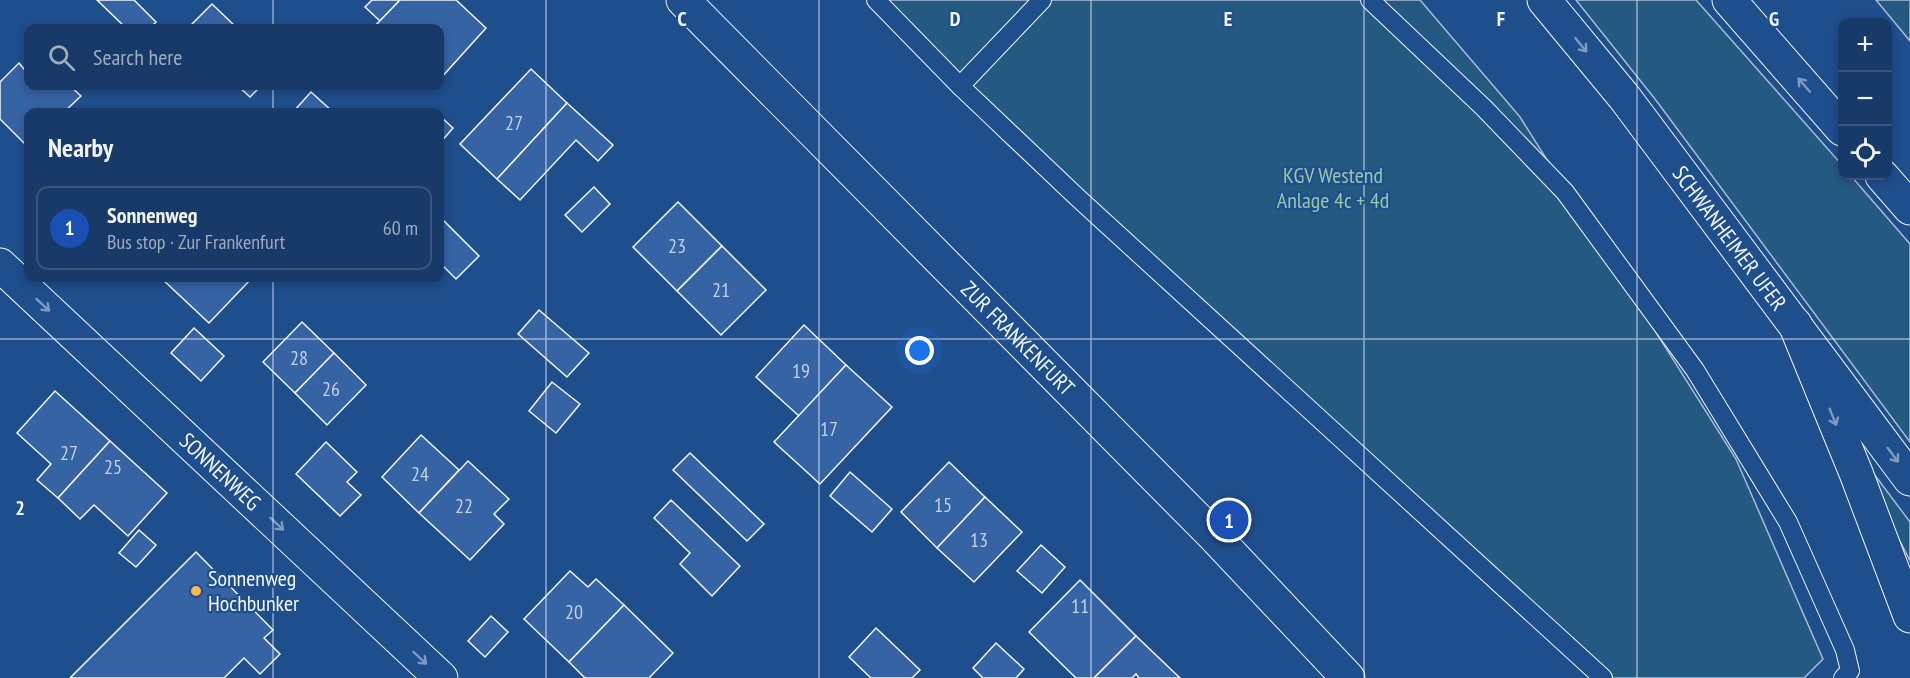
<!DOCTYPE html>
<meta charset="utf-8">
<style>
:root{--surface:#173a69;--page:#244571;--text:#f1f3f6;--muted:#9eadc0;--line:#36547d;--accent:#ffb74d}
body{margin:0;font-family:"PT Sans Narrow",sans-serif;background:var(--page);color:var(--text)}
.controls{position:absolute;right:18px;top:18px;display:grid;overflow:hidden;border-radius:12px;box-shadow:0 3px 9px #0003}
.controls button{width:54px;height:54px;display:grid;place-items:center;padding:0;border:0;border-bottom:2px solid var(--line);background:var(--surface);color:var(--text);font:30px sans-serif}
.you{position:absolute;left:920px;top:351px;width:21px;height:21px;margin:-15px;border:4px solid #fff;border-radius:50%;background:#1a73e8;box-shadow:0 0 0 9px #1a73e833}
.badge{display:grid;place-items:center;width:39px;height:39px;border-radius:50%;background:var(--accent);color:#fff;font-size:20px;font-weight:700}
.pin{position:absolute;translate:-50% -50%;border:3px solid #fff;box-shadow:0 2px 6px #0006}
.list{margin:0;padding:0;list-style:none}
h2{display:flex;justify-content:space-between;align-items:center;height:78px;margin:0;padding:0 24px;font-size:26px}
h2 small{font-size:20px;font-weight:400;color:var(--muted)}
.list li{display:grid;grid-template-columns:39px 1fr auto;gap:18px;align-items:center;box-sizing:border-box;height:84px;margin:0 12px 12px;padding:0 12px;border:2px solid var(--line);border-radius:12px}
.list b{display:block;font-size:22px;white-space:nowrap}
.list p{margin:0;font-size:20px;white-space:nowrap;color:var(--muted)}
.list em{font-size:20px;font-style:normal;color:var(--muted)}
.icon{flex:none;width:33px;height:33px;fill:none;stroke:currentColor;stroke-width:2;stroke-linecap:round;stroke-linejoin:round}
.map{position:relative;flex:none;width:1910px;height:678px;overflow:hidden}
.search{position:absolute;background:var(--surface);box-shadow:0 3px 9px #0003;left:24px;top:24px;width:420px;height:66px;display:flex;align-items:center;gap:15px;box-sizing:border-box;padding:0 21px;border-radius:12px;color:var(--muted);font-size:22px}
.panel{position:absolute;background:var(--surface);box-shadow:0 3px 9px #0003;left:24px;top:108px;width:420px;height:174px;border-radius:12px}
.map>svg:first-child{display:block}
.green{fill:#245a82;stroke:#a8bbd7;stroke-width:1.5}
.building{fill:#3563a3;stroke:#f2f6ff;stroke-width:1.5}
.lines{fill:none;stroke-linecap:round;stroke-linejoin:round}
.lane-casing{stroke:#f2f6ff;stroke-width:20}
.street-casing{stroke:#f2f6ff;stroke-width:35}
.secondary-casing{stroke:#f2f6ff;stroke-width:35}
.highway-casing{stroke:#f2f6ff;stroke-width:35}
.lane{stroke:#1f4e8c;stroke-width:18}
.street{stroke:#1f4e8c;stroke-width:33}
.secondary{stroke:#1f4e8c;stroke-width:33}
.highway{stroke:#1f4e8c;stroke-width:33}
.oneway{stroke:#7e9ac0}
.grid{fill:none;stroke:#f2f6ff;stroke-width:1.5;stroke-opacity:0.55}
.poi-dot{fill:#ffb74d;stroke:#1f4e8c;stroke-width:2}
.labels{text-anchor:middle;stroke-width:4.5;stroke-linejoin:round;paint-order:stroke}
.number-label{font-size:20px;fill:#c3d1e8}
.park-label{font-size:22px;fill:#97c8a6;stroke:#1f4e8c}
.street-label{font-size:22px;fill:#f2f6ff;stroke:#1f4e8c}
.poi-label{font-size:22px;fill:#f2f6ff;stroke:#1f4e8c;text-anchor:start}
.grid-label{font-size:20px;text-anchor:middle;font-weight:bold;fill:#f2f6ff;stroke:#1f4e8c;stroke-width:4.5;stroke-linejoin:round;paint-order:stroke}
</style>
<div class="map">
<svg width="1910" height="678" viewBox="0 0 1910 678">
<rect width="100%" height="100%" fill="#1f4e8c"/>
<!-- green -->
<g class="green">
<path d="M869,0H1420L1520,117L1736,459L1823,659L1804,678H1591L1003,140Z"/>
<path d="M1576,0H1696L1842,165V176H1851L1910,244V442L1655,99Z"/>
<path d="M1876,0H1910V41Z"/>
<path d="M1874,474L1910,522V561L1868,478Z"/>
</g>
<!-- building -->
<g class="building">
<path d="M97,0H134L156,22L150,28H126Z"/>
<path d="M372,0H400L380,21L365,7Z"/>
<path d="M400,0H456L486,28L440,79V28H373Z"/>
<path d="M212,4L237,28H188Z"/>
<path d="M19,63L28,74V86H70L81,96L64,112H28V147L0,119V82Z"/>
<path d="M531,69L567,103L497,179L460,144Z"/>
<path d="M238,86H261L250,97Z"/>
<path d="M311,92L333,112H293Z"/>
<path d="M567,103L613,145L598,161L576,140L520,200L497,179Z"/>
<path d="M440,116L453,128L440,143Z"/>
<path d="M594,187L610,204L582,232L565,215Z"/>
<path d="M678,202L722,246L677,291L633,247Z"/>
<path d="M440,217L479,256L456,279L440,263Z"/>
<path d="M722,246L766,290L721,335L677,291Z"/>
<path d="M161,278H252L209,323Z"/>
<path d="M539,310L589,353L567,377L518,334Z"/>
<path d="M302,322L334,353L295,393L263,362Z"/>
<path d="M804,325L846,365L799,416L756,377Z"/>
<path d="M194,328L224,356L201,381L171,353Z"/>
<path d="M334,353L366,385L327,425L295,393Z"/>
<path d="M846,365L892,407L820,484L774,442Z"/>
<path d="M552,382L580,404L556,433L529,411Z"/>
<path d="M55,391L110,441L58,498L37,480L51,464L17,433Z"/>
<path d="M421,435L459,470L419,513L382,477Z"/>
<path d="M110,441L167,493L128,536L94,505L80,519L58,498Z"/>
<path d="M326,442L357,472L347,482L361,495L340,516L296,474Z"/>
<path d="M690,453L764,524L747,541L673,470Z"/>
<path d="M468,461L509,499L494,514L504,524L470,560L419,513Z"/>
<path d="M949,462L985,497L937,548L901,512Z"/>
<path d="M850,472L892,509L872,532L830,496Z"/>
<path d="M985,497L1022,532L974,582L937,548Z"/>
<path d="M671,500L740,566L712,596L680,564L690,553L654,518Z"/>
<path d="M139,530L156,545L136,567L119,553Z"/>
<path d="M1041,545L1065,567L1042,593L1017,571Z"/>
<path d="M196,552L273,630L264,638L280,654L260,674L244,658L224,678H70Z"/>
<path d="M570,571L588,587L596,579L624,605L569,662L524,619Z"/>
<path d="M1080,580L1136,636L1094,678H1076L1029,632Z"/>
<path d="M624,605L673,653L649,678H585L569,662Z"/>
<path d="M491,616L508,632L485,657L468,641Z"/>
<path d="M876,628L920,670L912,678H871L849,657Z"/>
<path d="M1136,636L1180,678H1139L1136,674L1132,678H1094Z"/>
<path d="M996,643L1024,669L1016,678H983L973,668Z"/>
</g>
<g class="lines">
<defs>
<g id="lane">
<path d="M876,0L960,86"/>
<path d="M1042,0L960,86L1078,198L1603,678"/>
<path d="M1370,0L1484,108L1565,192L1695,370L1788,522L1845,650L1850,671L1843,678"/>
</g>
<g id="street">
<path id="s1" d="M0,265L441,678"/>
</g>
<g id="secondary">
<path id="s2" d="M683,0L1215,537L1348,678"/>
<path id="s3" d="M1544,0L1625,98L1910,479"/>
<path d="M1729,0L1842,129"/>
<path d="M1882,176L1910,208"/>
</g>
<path id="highway" d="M1795,324L1856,473L1910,616"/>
</defs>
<!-- lane casing -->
<use href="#lane" class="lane-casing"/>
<!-- street casing -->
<use href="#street" class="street-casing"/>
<!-- secondary casing -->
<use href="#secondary" class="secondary-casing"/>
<!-- highway casing -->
<use href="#highway" class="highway-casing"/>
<!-- lane -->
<use href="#lane" class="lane"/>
<!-- street -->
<use href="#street" class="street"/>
<!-- secondary -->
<use href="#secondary" class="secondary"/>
<!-- highway -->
<use href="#highway" class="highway"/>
</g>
<!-- one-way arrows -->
<defs><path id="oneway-shaft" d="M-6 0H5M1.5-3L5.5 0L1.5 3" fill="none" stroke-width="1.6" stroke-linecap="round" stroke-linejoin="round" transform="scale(1.5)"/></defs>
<g class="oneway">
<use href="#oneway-shaft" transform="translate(1581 45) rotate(51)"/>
<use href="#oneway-shaft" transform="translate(1804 85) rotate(-131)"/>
<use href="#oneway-shaft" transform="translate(43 305) rotate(43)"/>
<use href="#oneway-shaft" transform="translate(1833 417) rotate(68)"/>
<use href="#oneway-shaft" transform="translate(1893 455) rotate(53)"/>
<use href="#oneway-shaft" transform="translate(277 524) rotate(43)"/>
<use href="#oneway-shaft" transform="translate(420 658) rotate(43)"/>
</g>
<!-- grid -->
<path class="grid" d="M273,0V28M546,0V678M819,0V678M1091,0V678M1364,0V678M1637,0V678M273,86V112M273,278V678M0,339H1910"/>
<!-- markers -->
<circle class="poi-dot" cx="196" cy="591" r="6"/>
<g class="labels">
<!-- number labels -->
<g class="number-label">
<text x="514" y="130">27</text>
<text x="677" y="253">23</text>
<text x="721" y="297">21</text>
<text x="299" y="365">28</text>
<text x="801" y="378">19</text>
<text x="331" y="396">26</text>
<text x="829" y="436">17</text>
<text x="69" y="460">27</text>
<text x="113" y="474">25</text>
<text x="420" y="481">24</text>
<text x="943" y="512">15</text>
<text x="464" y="513">22</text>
<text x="979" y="547">13</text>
<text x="1080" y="613">11</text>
<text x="574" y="619">20</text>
</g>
<!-- park labels -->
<g class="park-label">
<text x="1333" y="183">KGV Westend<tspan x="1333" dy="25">Anlage 4c + 4d</tspan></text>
</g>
<!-- street labels -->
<g class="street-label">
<text dy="8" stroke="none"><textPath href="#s3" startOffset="302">SCHWANHEIMER UFER</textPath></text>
<text dy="8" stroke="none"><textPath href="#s2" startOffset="476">ZUR FRANKENFURT</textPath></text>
<text dy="8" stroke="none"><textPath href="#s1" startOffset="302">SONNENWEG</textPath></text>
</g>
<!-- poi labels -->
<g class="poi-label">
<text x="208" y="586">Sonnenweg<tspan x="208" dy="25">Hochbunker</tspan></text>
</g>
</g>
<g class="grid-label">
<text x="682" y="26">C</text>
<text x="955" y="26">D</text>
<text x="1228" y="26">E</text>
<text x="1501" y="26">F</text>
<text x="1774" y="26">G</text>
<text x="20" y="515">2</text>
</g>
</svg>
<div class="controls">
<button>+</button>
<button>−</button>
<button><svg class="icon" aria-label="locate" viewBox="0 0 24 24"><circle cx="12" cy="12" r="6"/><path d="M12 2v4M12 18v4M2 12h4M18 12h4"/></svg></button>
</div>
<div class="you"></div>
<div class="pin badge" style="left:1229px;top:520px;background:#1a4fb4">1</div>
<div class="search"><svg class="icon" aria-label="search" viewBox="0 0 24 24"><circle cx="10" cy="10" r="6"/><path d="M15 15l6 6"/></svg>Search here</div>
<section class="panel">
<h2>Nearby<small></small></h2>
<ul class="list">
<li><span class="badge" style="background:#1a4fb4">1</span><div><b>Sonnenweg</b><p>Bus stop · Zur Frankenfurt</p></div><em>60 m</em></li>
</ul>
</section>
</div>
